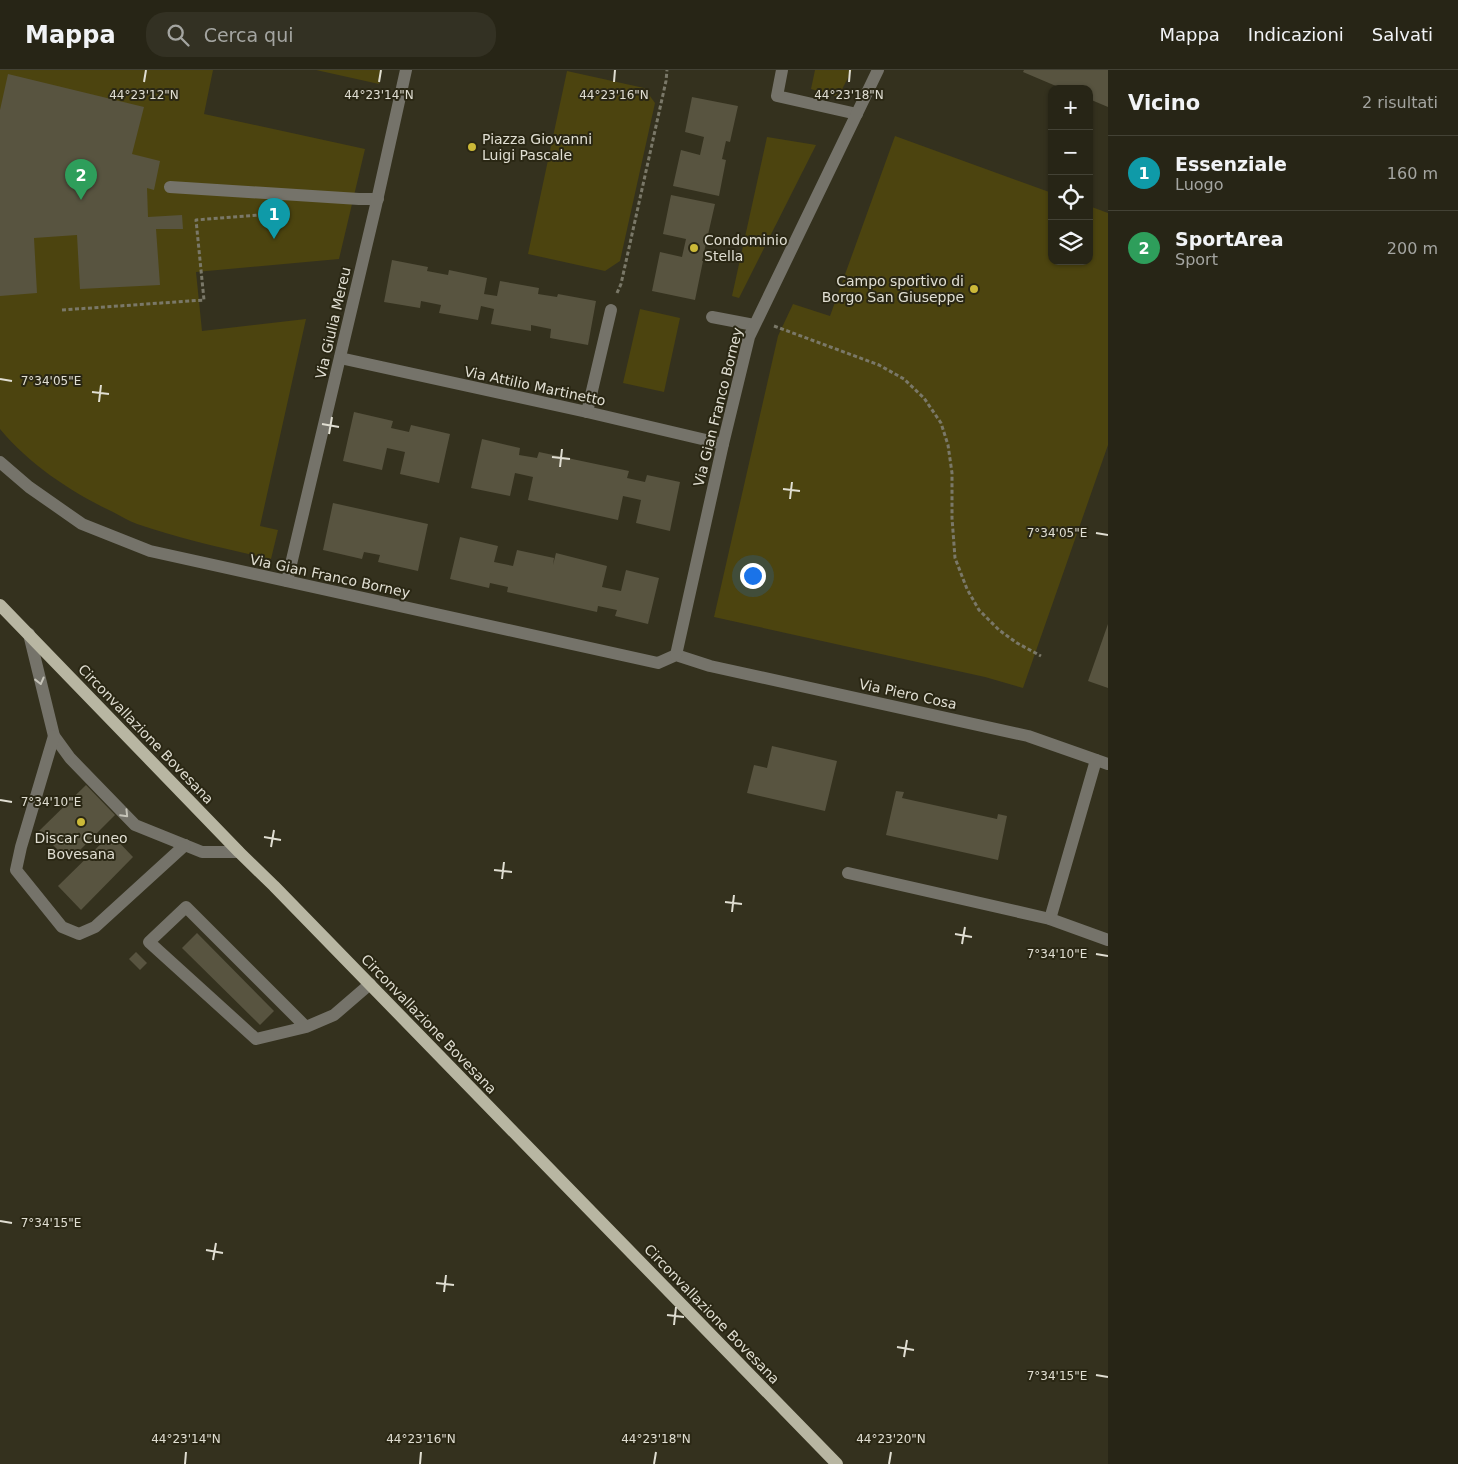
<!DOCTYPE html>
<html lang="it">
<meta charset="utf-8">
<style>
:root{--surface:#272516;--page:#333123;--text:#f1f3f6;--muted:#a4a5a1;--line:#434235;--accent:#db2777}
body{margin:0;font-family:"DejaVu Sans",sans-serif;background:var(--page);color:var(--text)}
.controls{position:absolute;right:15px;top:15px;display:grid;overflow:hidden;border-radius:10px;box-shadow:0 1px 4px #0004}
.controls button{width:45px;height:45px;display:grid;place-items:center;padding:0;border:0;border-bottom:1px solid var(--line);background:var(--surface);color:var(--text);font:25px sans-serif}
.you{position:absolute;left:752px;top:505px;width:18px;height:18px;margin:-12px;border:4px solid #fff;border-radius:50%;background:#1a73e8;box-shadow:0 0 0 8px #1a73e833}
.badge{display:grid;place-items:center;width:32px;height:32px;border-radius:50%;background:var(--accent);color:#fff;font-size:16px;font-weight:700}
.pin{position:absolute;translate:-50% -41px;filter:drop-shadow(0 1px 2px #0008)}
.pin::after{content:'';position:absolute;top:26px;width:18px;height:15px;background:inherit;clip-path:polygon(0 0,100% 0,50% 100%)}
.list{margin:0;padding:0;list-style:none}
h2{display:flex;justify-content:space-between;align-items:center;height:65px;margin:0;padding:0 20px;font-size:21px}
h2 small{font-size:16px;font-weight:400;color:var(--muted)}
.list li{display:grid;grid-template-columns:32px 1fr auto;gap:15px;align-items:center;box-sizing:border-box;height:75px;padding:0 20px;border-top:1px solid var(--line)}
.list b{display:block;font-size:19px;white-space:nowrap}
.list p{margin:0;font-size:16px;white-space:nowrap;color:var(--muted)}
.list em{font-size:16px;font-style:normal;color:var(--muted)}
.icon{flex:none;width:28px;height:28px;fill:none;stroke:currentColor;stroke-width:2;stroke-linecap:round;stroke-linejoin:round}
.map{position:relative;flex:none;width:1108px;height:1394px;overflow:hidden}
header{display:flex;align-items:center;gap:30px;box-sizing:border-box;height:70px;padding:0 25px;background:var(--surface);border-bottom:1px solid var(--line)}
header strong{font-size:24px}
nav{display:flex;gap:28px;margin-inline-start:auto;font-size:18px}
.search{width:350px;height:45px;background:var(--page);display:flex;align-items:center;gap:12px;box-sizing:border-box;padding:0 18px;border-radius:20px;color:var(--muted);font-size:19px}
main{display:flex}
aside{flex:1;background:var(--surface)}
.map>svg:first-child{display:block}
.green{fill:#4c440f}
.building{fill:#585440}
.lines{fill:none;stroke-linecap:round;stroke-linejoin:round}
.path{stroke:#7a7868;stroke-width:3;stroke-dasharray:4 2.5;stroke-linecap:butt}
.minor{stroke:#75736a;stroke-width:12}
.major{stroke:#b8b6a2;stroke-width:12}
.oneway{stroke:#c5c3b8}
.ticks{fill:none;stroke:#e0ded2;stroke-width:2}
.poi-dot{fill:#ccb938;stroke:#2a2714;stroke-width:2}
.labels{text-anchor:middle;stroke-width:4;stroke-linejoin:round;paint-order:stroke}
.poi-label{font-size:14px;fill:#e0ded2;stroke:#2a2714;text-anchor:start}
.street-label{font-size:14px;fill:#e0ded2;stroke:#2a2714}
.ticks-label{font-size:12px;text-anchor:middle;fill:#e0ded2;stroke:#2a2714;stroke-width:4;stroke-linejoin:round;paint-order:stroke}
</style>
<header>
<strong>Mappa</strong>
<div class="search"><svg class="icon" aria-label="search" viewBox="0 0 24 24"><circle cx="10" cy="10" r="6"/><path d="M15 15l6 6"/></svg>Cerca qui</div>
<nav><a>Mappa</a><a>Indicazioni</a><a>Salvati</a></nav>
</header>
<main>
<div class="map">
<svg width="1108" height="1394" viewBox="0 0 1108 1394">
<rect width="100%" height="100%" fill="#34311e"/>
<!-- green -->
<g class="green">
<path d="M0,0H213L204,44L365,79L339,189L196,202L202,261L306,249L260,456L278,460L271,489C226,479 181,469 137,454C129,451 121,446 113,442C71,422 30,395 0,359Z"/>
<path d="M316,0H382L379,14Z"/>
<path d="M815,0H852L838,27L811,19Z"/>
<path d="M567,1L644,18L655,33L620,191L605,201L528,184Z"/>
<path d="M895,66L1052,123V191H1089V136L1108,143V375L1023,618L985,607L714,547L778,266L793,234L830,246Z"/>
<path d="M767,67L816,75L739,228L732,226Z"/>
<path d="M640,239L680,248L664,322L623,313Z"/>
</g>
<!-- building -->
<g class="building">
<path d="M1024,0H1108V37L1089,29V19H1063L1023,2Z"/>
<path d="M8,4L144,37L132,84L160,91L154,120L147,118L148,147L182,145L183,159H156L160,215L80,219L77,165L34,168L37,223L0,226V40Z"/>
<path d="M692,27L738,36L730,72L726,71L722,89L726,90L719,126L673,116L681,80L700,85L704,67L685,62Z"/>
<path d="M671,125L715,134L702,191H703L695,230L652,221L660,182L682,187L686,169L663,164Z"/>
<path d="M392,190L428,197L427,201L448,205L449,200L487,208L484,224L497,226L500,211L539,218L538,224L557,227L558,224L596,231L588,275L550,268L551,259L531,255V261L491,254L494,239L481,236L478,250L439,243L441,235L421,231L420,238L384,232Z"/>
<path d="M354,342L393,351L391,358L409,362L411,355L450,364L439,413L400,404L405,382L387,378L382,400L343,391Z"/>
<path d="M482,369L520,378L519,385L537,388L539,382L629,401L627,408L645,412L647,405L680,412L670,461L636,453L641,430L623,426L618,450L528,430L533,407L515,403L510,426L471,418Z"/>
<path d="M333,433L428,454L418,501L378,492L380,485L364,482L362,489L323,480Z"/>
<path d="M460,467L498,476L494,492L513,496L517,480L554,488L553,495L556,483L607,496L602,517L621,521L626,500L659,508L648,554L615,546L617,540L598,536L597,542L507,522L508,517L490,513L489,518L450,509Z"/>
<path d="M1108,554V618L1088,611Z"/>
<path d="M772,676L837,691L825,741L747,723L754,695L767,698Z"/>
<path d="M86,715L115,745L69,791L39,761Z"/>
<path d="M896,721L904,722L902,728L997,749L998,744L1007,746L998,790L886,765Z"/>
<path d="M111,764L133,787L81,840L58,816Z"/>
<path d="M197,863L274,941L260,955L182,878Z"/>
<path d="M136,882L147,893L140,900L129,889Z"/>
</g>
<g class="lines">
<!-- path -->
<g class="path">
<path d="M617,223L621,214L666,11L667,0"/>
<path d="M62,240L204,230L196,150L271,144"/>
<path d="M774,256L879,295L904,309L924,328L941,353L948,375L952,403V448L955,488L967,519L979,540L999,560L1017,573L1041,586"/>
</g>
<!-- minor -->
<g class="minor">
<path d="M782,0L777,26L857,44"/>
<path d="M170,117L359,129H378"/>
<path d="M712,247L754,255"/>
<path d="M340,288L587,342L723,374"/>
<path d="M587,342L611,240"/>
<path d="M0,392L29,417L82,454L150,481L658,593L676,585L710,596L1028,666L1108,694"/>
<path d="M287,511L376,135L406,0"/>
<path d="M29,564L54,666L70,688L135,755L202,782H239"/>
<path d="M676,585L723,374L749,267L878,0"/>
<path d="M54,666L21,777L16,800L62,857L79,864L95,857L185,775"/>
<path d="M848,803L1050,849L1108,870"/>
<path d="M1050,849L1096,690"/>
<path d="M306,957L186,837L149,872L256,969L306,957L334,945L370,914"/>
</g>
<!-- major -->
<path class="major" d="M0,535L239,782L274,816L837,1394"/>
</g>
<!-- one-way arrows -->
<defs><path id="oneway-chevron" d="M-2-3.5L2.5 0L-2 3.5" fill="none" stroke-width="1.6" stroke-linecap="round" stroke-linejoin="round" transform="scale(1.25)"/></defs>
<g class="oneway">
<use href="#oneway-chevron" transform="translate(40 611) rotate(76)"/>
<use href="#oneway-chevron" transform="translate(125 744) rotate(46)"/>
</g>
<!-- ticks -->
<path class="ticks" d="M144,12L146,0M379,12L381,0M614,12L615,0M849,12L850,0M0,309L12,311M92,322L109,324M99,332L101,315M322,354L339,357M329,364L332,347M552,387L570,389M560,397L562,379M783,419L800,421M790,429L792,412M1096,463L1108,465M0,730L12,732M264,767L281,770M271,777L274,760M494,800L512,802M502,809L504,792M725,832L742,834M732,842L734,825M955,864L972,867M962,874L965,857M1096,884L1108,886M0,1151L12,1153M206,1180L223,1183M213,1190L216,1173M436,1213L454,1215M444,1222L446,1205M667,1245L684,1247M674,1255L676,1237M897,1277L914,1280M904,1287L907,1270M1096,1305L1108,1307M185,1394L186,1382M420,1394L421,1382M654,1394L656,1382M889,1394L891,1382"/>
<!-- markers -->
<g class="poi-dot">
<circle cx="472" cy="77" r="5"/>
<circle cx="694" cy="178" r="5"/>
<circle cx="974" cy="219" r="5"/>
<circle cx="81" cy="752" r="5"/>
</g>
<g class="labels">
<!-- poi labels -->
<g class="poi-label">
<text x="482" y="74">Piazza Giovanni<tspan x="482" dy="16">Luigi Pascale</tspan></text>
<text x="704" y="175">Condominio<tspan x="704" dy="16">Stella</tspan></text>
<text x="964" y="216" text-anchor="end">Campo sportivo di<tspan x="964" dy="16">Borgo San Giuseppe</tspan></text>
<text x="81" y="773" text-anchor="middle">Discar Cuneo<tspan x="81" dy="16">Bovesana</tspan></text>
</g>
<!-- street labels -->
<g class="street-label">
<text transform="translate(333 253) rotate(-77)" y="5">Via Giulia Mereu</text>
<text transform="translate(535 316) rotate(12)" y="5">Via Attilio Martinetto</text>
<text transform="translate(718 337) rotate(-76)" y="5">Via Gian Franco Borney</text>
<text transform="translate(330 506) rotate(12)" y="5">Via Gian Franco Borney</text>
<text transform="translate(908 624) rotate(12)" y="5">Via Piero Cosa</text>
<text transform="translate(146 664) rotate(46)" y="5">Circonvallazione Bovesana</text>
<text transform="translate(429 954) rotate(46)" y="5">Circonvallazione Bovesana</text>
<text transform="translate(712 1244) rotate(46)" y="5">Circonvallazione Bovesana</text>
</g>
</g>
<g class="ticks-label">
<text x="144" y="29">44°23'12"N</text>
<text x="379" y="29">44°23'14"N</text>
<text x="614" y="29">44°23'16"N</text>
<text x="849" y="29">44°23'18"N</text>
<text x="51" y="315">7°34'05"E</text>
<text x="1057" y="467">7°34'05"E</text>
<text x="51" y="736">7°34'10"E</text>
<text x="1057" y="888">7°34'10"E</text>
<text x="51" y="1157">7°34'15"E</text>
<text x="1057" y="1310">7°34'15"E</text>
<text x="186" y="1373">44°23'14"N</text>
<text x="421" y="1373">44°23'16"N</text>
<text x="656" y="1373">44°23'18"N</text>
<text x="891" y="1373">44°23'20"N</text>
</g>
</svg>
<div class="controls">
<button>+</button>
<button>−</button>
<button><svg class="icon" aria-label="locate" viewBox="0 0 24 24"><circle cx="12" cy="12" r="6"/><path d="M12 2v4M12 18v4M2 12h4M18 12h4"/></svg></button>
<button><svg class="icon" aria-label="layers" viewBox="0 0 24 24"><path d="M12 4l9 5-9 5-9-5zM3 14l9 5 9-5"/></svg></button>
</div>
<div class="you"></div>
<div class="pin badge" style="left:274px;top:169px;background:#0f9aa8">1</div>
<div class="pin badge" style="left:81px;top:130px;background:#2e9e5b">2</div>
</div>
<aside>
<h2>Vicino<small>2 risultati</small></h2>
<ul class="list">
<li><span class="badge" style="background:#0f9aa8">1</span><div><b>Essenziale</b><p>Luogo</p></div><em>160 m</em></li>
<li><span class="badge" style="background:#2e9e5b">2</span><div><b>SportArea</b><p>Sport</p></div><em>200 m</em></li>
</ul>
</aside>
</main>
